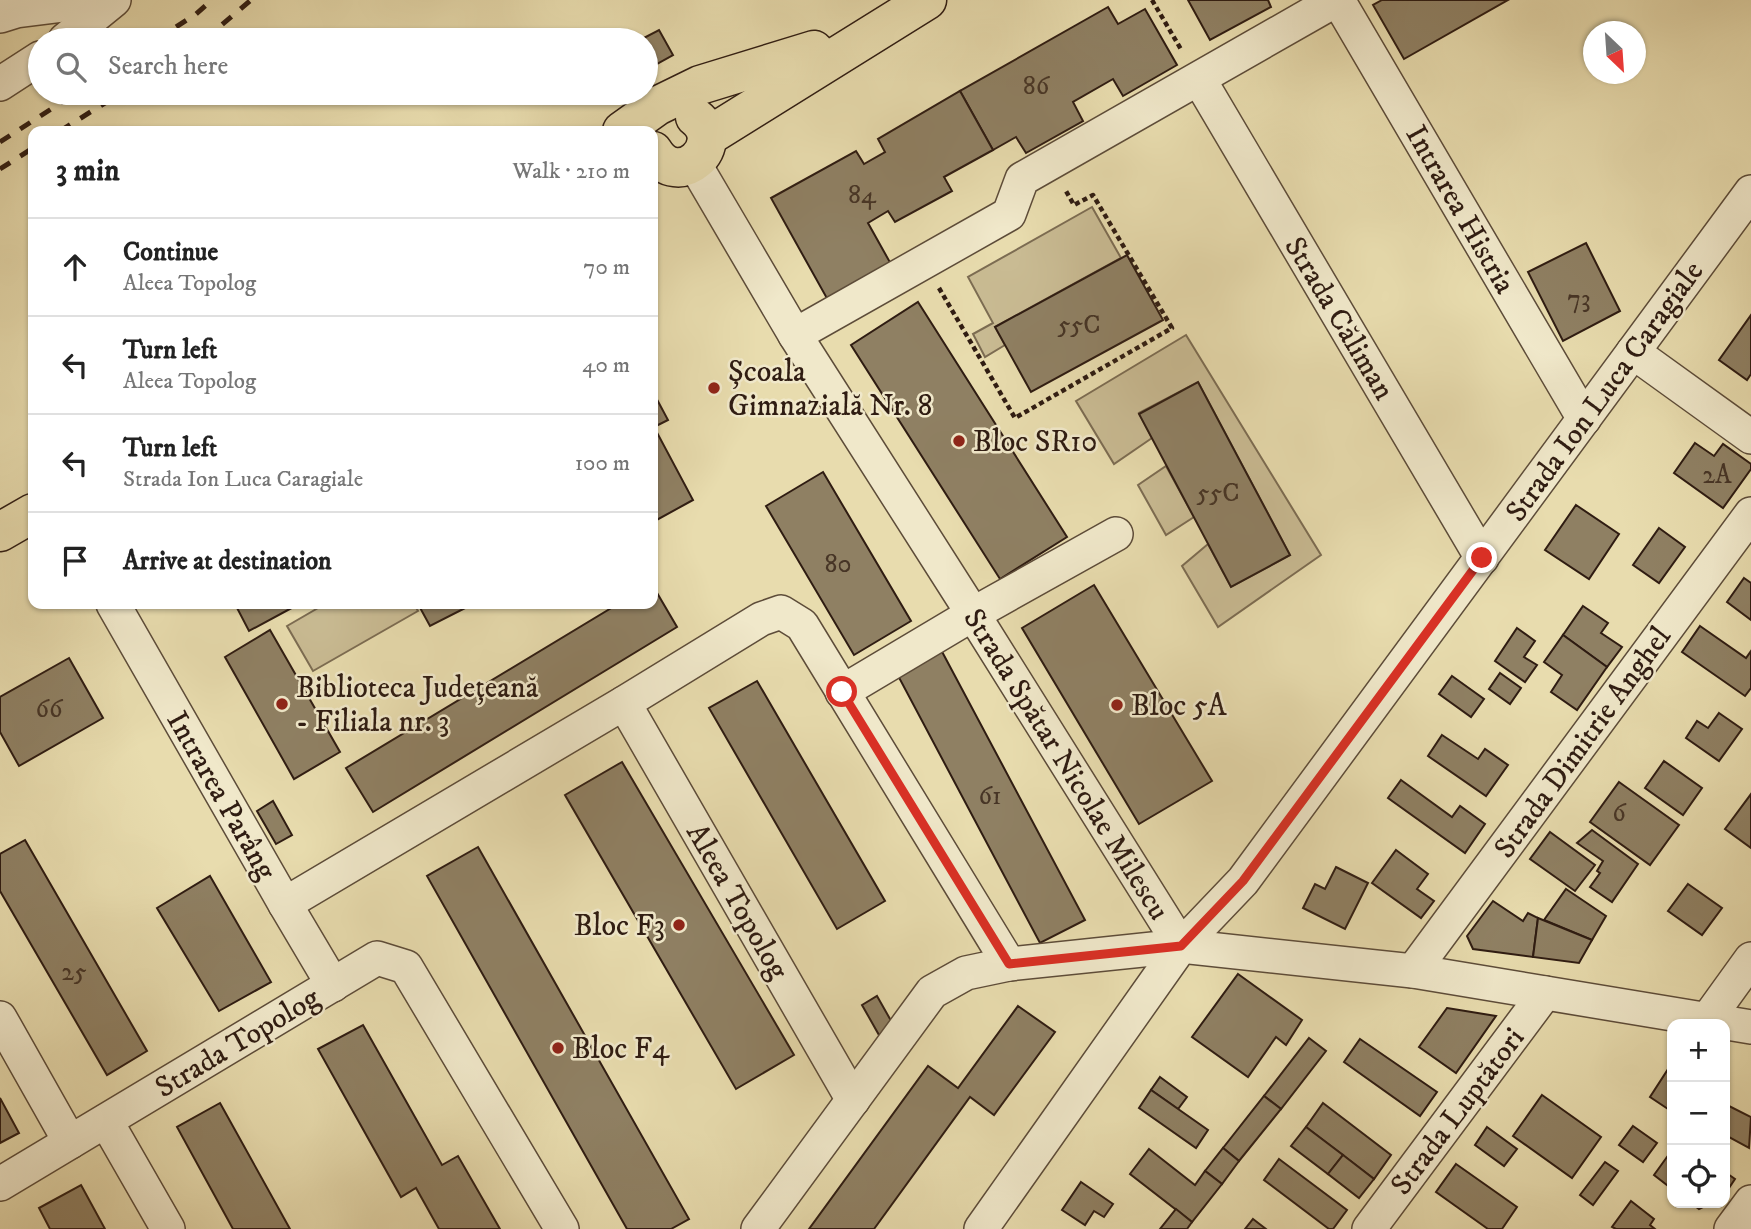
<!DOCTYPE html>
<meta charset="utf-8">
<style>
:root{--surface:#fff;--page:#f2f2f2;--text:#222;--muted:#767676;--line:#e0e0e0}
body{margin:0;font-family:"IM FELL DW Pica",serif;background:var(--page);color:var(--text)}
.controls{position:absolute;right:21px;bottom:21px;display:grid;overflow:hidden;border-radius:14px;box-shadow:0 2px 5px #0004}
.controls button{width:63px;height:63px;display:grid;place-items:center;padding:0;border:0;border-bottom:2px solid var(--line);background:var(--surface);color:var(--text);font:35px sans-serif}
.compass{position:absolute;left:1583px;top:21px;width:63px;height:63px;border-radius:50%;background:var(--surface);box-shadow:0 2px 5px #0004;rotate:155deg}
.stop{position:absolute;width:21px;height:21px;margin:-16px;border:5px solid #d93025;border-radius:50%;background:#fff}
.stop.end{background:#d93025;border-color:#fff;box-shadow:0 2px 7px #0008}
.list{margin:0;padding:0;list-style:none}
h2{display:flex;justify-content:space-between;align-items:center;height:91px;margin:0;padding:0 28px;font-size:30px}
h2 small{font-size:23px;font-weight:400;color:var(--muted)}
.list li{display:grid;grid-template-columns:46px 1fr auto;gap:21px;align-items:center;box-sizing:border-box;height:98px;padding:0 28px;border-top:2px solid var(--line)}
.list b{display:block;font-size:26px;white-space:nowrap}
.list p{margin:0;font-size:23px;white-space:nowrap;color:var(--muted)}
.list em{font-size:23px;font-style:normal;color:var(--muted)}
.icon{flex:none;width:38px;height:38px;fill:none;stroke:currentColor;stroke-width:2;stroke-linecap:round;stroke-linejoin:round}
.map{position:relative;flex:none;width:1751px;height:1229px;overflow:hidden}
.search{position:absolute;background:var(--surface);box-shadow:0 2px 5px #0004;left:28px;top:28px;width:630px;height:77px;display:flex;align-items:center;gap:18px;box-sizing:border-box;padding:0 24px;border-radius:38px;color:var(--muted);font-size:26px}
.panel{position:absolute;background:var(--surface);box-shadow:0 2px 5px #0004;left:28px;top:126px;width:630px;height:483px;border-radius:14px}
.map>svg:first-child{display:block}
.green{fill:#c9bb93;stroke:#7c6c52;stroke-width:2}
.building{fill:#8f8063;stroke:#2f1c12;stroke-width:2}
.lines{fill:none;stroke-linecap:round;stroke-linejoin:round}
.minor-casing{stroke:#5d4c39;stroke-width:36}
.major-casing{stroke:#2f1c12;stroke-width:41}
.path{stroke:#2f1c12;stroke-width:4.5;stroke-dasharray:5 3.5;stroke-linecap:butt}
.minor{stroke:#f0e8ca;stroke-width:33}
.major{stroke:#e8dcae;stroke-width:38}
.rail{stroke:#2f1c12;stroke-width:5;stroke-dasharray:12 12;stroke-linecap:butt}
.route{stroke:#d93025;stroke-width:9}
.poi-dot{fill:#8f2418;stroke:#f0e8ca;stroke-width:2.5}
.labels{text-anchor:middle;stroke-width:5;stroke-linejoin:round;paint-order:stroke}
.number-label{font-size:26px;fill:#473526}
.street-label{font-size:30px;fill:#2f1c12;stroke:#f0e8ca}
.poi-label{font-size:30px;fill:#2f1c12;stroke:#f0e8ca;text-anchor:start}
</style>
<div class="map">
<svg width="1751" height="1229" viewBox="0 0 1751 1229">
<rect width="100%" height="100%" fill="#e8dcae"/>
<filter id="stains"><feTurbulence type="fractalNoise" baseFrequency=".00286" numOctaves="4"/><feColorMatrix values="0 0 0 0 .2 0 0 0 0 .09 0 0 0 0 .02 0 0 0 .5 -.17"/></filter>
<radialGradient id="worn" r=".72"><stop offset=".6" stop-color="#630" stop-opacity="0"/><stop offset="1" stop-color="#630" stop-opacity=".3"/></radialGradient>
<!-- green -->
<g class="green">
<path d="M1092,207L1121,258L995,327L1005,345L985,357L973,334L993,323L968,277Z"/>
<path d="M1186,335L1321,555L1218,627L1182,566L1208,544L1231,587L1290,555L1198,382L1139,413L1152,438L1114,464L1076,401Z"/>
<path d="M1166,466L1194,517L1166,535L1138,485Z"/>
<path d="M325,604H414L418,611L313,671L287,626Z"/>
</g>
<!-- building -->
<g class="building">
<path d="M1188,0H1268L1271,7L1210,40Z"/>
<path d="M1382,0H1508L1404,59L1373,5Z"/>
<path d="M1108,7L1118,24L1145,9L1177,65L1123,96L1113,79L1073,102L1083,121L1026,153L1016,137L993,150L960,91Z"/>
<path d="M659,30L673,55L646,70V40H640Z"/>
<path d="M960,91L993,150L944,177L952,191L895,222L888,211L868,223L892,266L829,302L771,198L856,151L864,164L885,152L878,139Z"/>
<path d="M1586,243L1620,311L1563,341L1528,272Z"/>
<path d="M1127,255L1163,320L1031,392L995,327Z"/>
<path d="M918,302L1067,537L1000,579L851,345Z"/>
<path d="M1751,315V374L1747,380L1719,360Z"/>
<path d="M1198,382L1290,555L1231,587L1139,414Z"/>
<path d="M653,392L668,420L654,427L693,500L653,522Z"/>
<path d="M1695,443L1714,456L1723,444L1751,464V469L1723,508L1674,473Z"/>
<path d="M823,472L911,621L854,655L766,506Z"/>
<path d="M1576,505L1619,534L1589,579L1545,550Z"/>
<path d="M1659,528L1685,547L1659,583L1633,565Z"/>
<path d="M1744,578L1751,583V620L1727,602Z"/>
<path d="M1094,585L1212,781L1139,824L1022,628Z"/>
<path d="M653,586L677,627L373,812L346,768L618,604H653Z"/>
<path d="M235,604H299L249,631Z"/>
<path d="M418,604H473L430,626Z"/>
<path d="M1583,606L1608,623L1601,633L1622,647L1607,667L1563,635Z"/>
<path d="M1700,626L1746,658L1751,651V688L1745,696L1682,652Z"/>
<path d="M1517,628L1535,641L1524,657L1537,665L1525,682L1495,661Z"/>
<path d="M270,630L340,752L294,779L225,657Z"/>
<path d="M1563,635L1607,667L1577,710L1551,692L1562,675L1544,662Z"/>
<path d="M939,646L1085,920L1040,943L895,670Z"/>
<path d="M69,658L103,718L19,766L0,732V697Z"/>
<path d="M1500,673L1521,688L1510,704L1489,689Z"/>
<path d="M1452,676L1484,699L1471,717L1439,694Z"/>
<path d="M757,681L885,901L837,929L709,708Z"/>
<path d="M1719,713L1742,729L1719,761L1686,738L1697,721L1708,728Z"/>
<path d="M1442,735L1478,759L1485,749L1508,765L1486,796L1428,756Z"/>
<path d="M1664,761L1702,788L1683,815L1645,788Z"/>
<path d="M622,762L794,1055L736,1089L565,795Z"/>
<path d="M1401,780L1452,817L1460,806L1485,824L1465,853L1388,798Z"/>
<path d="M1619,782L1679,825L1650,865L1590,822Z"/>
<path d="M1751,794V848L1725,829Z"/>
<path d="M273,801L292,835L276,844L257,811Z"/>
<path d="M1592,830L1638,864L1612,902L1590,887L1600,873L1597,871L1603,861L1577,843Z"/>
<path d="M1550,832L1595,865L1575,891L1530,859Z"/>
<path d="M25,840L147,1051L107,1075L0,891V854Z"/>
<path d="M478,847L689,1219L671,1229H627L427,876Z"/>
<path d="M1396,850L1428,874L1417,889L1434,901L1421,918L1372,883Z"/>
<path d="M1336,867L1368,883L1345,929L1303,908L1315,884L1325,889Z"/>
<path d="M210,876L271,982L219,1011L157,908Z"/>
<path d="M1688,884L1722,908L1702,935L1668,911Z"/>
<path d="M1566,889L1606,916L1592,940L1544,920Z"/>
<path d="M1493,901L1523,921L1528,913L1538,918L1533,957L1473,949L1467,936Z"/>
<path d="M1538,918L1592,940L1579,963L1533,957Z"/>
<path d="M1238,974L1302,1020L1286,1045L1276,1037L1248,1077L1192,1037Z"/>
<path d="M877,996L894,1026L879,1035L862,1005Z"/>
<path d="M1018,1006L1055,1032L994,1115L970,1097L874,1229H809L928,1066L958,1088Z"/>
<path d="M1447,1008L1496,1016L1456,1073L1419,1047Z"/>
<path d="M363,1025L442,1165L458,1156L500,1229H439L416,1188L401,1197L318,1049Z"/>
<path d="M1309,1038L1326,1051L1281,1109L1264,1096Z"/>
<path d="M1360,1039L1437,1092L1420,1116L1344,1062Z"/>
<path d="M1672,1063V1108L1671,1111L1650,1097Z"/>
<path d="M1160,1077L1187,1097L1178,1109L1151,1090Z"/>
<path d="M1151,1090L1208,1130L1196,1148L1139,1108Z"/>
<path d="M1542,1095L1601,1137L1572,1178L1513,1136Z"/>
<path d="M1264,1096L1281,1109L1239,1161L1223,1148Z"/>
<path d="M0,1098L19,1133L0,1143Z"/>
<path d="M220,1103L290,1229H233L177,1127Z"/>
<path d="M1323,1103L1391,1155L1374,1179L1306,1127Z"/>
<path d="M1725,1104L1751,1117L1749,1148L1725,1135Z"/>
<path d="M1633,1126L1657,1143L1643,1162L1619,1145Z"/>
<path d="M1306,1127L1343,1155L1328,1174L1291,1146Z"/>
<path d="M1487,1127L1517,1149L1504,1166L1475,1145Z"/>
<path d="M1223,1148L1239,1161L1222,1184L1205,1171Z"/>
<path d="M1149,1149L1195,1185L1205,1171L1222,1184L1192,1222L1130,1174Z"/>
<path d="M1672,1150V1189L1654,1175Z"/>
<path d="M1343,1155L1374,1179L1359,1198L1328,1174Z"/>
<path d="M1279,1159L1347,1210L1333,1229H1329L1264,1180Z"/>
<path d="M1605,1162L1618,1171L1593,1205L1580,1195Z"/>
<path d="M1456,1164L1517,1207L1502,1229H1488L1436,1192Z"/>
<path d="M1725,1172L1735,1179L1725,1194Z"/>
<path d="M1081,1182L1113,1204L1104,1217L1094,1211L1085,1225L1062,1210Z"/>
<path d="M81,1185L105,1229H50L39,1208Z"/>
<path d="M1631,1201L1654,1219L1650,1225L1655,1229H1616L1612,1227Z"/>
<path d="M1691,1203H1711L1699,1209Z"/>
<path d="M1176,1209L1192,1222L1187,1229H1160Z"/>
<path d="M1253,1219L1266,1229H1245Z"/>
</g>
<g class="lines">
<defs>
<g id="minor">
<path d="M1338,0L1584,419"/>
<path d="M0,16L16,11L104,0"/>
<path d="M65,40L114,0"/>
<path d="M1199,79L1482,558"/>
<path d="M0,84L40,58"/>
<path d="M694,163L795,335L973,614L1181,946L1413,971L1751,1027"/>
<path d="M795,335L1009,214L1022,179L1336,0"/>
<path d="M1633,352L1751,437"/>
<path d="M113,604L285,904L333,985"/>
<path d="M842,692L973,614L1116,534"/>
<path d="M624,703L853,1100"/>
<path d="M285,904L624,703L761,619L781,612L802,625L1009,964"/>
<path d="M1413,971L1751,514"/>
<path d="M0,1018L70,1142"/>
<path d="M1707,1020L1751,959"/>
<path d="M106,1121L168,1229"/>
<path d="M0,1184L377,958L406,967L562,1229"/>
<path d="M758,1229L932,992L966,973L1009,964L1181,946"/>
<path d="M981,1229L1181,946L1243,881L1751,192"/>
<path d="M1369,1229L1545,993"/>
<path d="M1731,1229L1751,1202"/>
</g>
<g id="major">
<path d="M622,131L657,106L700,85L814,50"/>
<path d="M707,137L927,0"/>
<path d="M653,151C678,193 730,144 695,117"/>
<path d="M0,532L33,513"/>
</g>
</defs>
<!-- minor casing -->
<use href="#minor" class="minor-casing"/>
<!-- major casing -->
<use href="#major" class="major-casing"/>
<!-- path -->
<g class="path">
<path d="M1152,0L1182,51"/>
<path d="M939,288L1015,418L1172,328L1093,195L1074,205L1066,191"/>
</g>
<!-- minor -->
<use href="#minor" class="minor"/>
<!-- major -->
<use href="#major" class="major"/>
<!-- rail -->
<g class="rail">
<path d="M156,40L196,14L212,0"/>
<path d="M204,40L251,0"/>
<path d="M60,131L121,93"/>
<path d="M0,142L76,93"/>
<path d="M0,169L33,148"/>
</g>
</g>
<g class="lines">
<!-- route -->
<path class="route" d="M842,692L1009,964L1181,946L1243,881L1482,558"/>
</g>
<!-- markers -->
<g class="poi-dot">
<circle cx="714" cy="388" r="7"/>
<circle cx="959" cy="441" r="7"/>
<circle cx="282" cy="704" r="7"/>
<circle cx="1117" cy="705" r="7"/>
<circle cx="679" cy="925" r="7"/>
<circle cx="558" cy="1048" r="7"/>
</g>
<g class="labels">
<!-- number labels -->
<g class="number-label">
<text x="1036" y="94">86</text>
<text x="862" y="203">84</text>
<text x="1579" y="307">73</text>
<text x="1079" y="333">55C</text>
<text x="1717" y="483">2A</text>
<text x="1218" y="501">55C</text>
<text x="838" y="572">80</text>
<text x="49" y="717">66</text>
<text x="990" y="804">61</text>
<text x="1619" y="821">6</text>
<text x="74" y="980">25</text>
</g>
<!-- street labels -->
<g class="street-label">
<text transform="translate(1461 209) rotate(60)" y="10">Intrarea Histria</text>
<text transform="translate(1340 318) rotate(59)" y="10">Strada Căliman</text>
<text transform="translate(1604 391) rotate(-54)" y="10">Strada Ion Luca Caragiale</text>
<text transform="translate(1582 742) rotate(-54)" y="10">Strada Dimitrie Anghel</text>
<text transform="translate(1067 764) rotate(58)" y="10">Strada Spătar Nicolae Milescu</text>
<text transform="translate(222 795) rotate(60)" y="10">Intrarea Parâng</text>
<text transform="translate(738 901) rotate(60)" y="10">Aleea Topolog</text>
<text transform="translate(237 1042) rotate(-31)" y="10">Strada Topolog</text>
<text transform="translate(1457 1111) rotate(-53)" y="10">Strada Luptători</text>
</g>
<!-- poi labels -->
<g class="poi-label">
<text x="728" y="381">Școala<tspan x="728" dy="34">Gimnazială Nr. 8</tspan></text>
<text x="973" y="451">Bloc SR10</text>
<text x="296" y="697">Biblioteca Județeană<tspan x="296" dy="34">- Filiala nr. 3</tspan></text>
<text x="1131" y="715">Bloc 5A</text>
<text x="665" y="935" text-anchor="end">Bloc F3</text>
<text x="572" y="1058">Bloc F4</text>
</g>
</g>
<rect width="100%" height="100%" filter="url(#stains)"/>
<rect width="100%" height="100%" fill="url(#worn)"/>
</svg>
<div class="controls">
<button>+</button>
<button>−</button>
<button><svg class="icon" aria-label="locate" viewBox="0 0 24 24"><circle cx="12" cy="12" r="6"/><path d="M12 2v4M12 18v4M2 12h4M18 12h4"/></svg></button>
</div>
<svg class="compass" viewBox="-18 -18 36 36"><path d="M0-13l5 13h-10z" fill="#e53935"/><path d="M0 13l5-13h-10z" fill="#767676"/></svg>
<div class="stop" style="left:842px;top:692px"></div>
<div class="stop end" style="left:1482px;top:558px"></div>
<div class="search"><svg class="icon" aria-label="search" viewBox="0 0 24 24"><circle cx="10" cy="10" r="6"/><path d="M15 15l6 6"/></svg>Search here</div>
<section class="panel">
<h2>3 min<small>Walk · 210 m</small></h2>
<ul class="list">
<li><svg class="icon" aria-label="ahead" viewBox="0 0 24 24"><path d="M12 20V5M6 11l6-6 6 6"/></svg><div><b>Continue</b><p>Aleea Topolog</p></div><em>70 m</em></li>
<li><svg class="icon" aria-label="left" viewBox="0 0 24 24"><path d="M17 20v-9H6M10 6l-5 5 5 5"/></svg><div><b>Turn left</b><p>Aleea Topolog</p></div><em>40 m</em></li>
<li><svg class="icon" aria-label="left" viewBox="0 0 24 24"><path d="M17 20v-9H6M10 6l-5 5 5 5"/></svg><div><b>Turn left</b><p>Strada Ion Luca Caragiale</p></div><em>100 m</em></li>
<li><svg class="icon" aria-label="arrive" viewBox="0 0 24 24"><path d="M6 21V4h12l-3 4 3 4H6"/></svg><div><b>Arrive at destination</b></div></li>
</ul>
</section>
</div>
